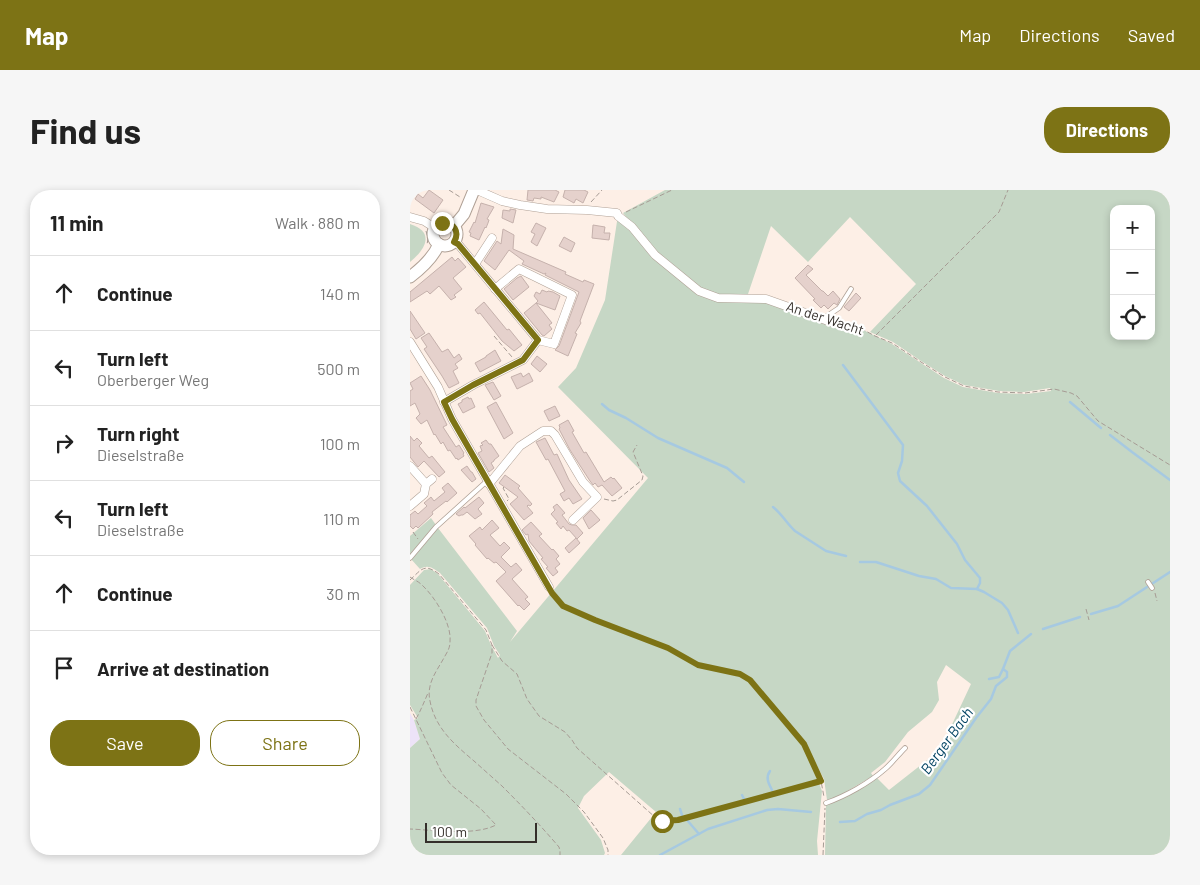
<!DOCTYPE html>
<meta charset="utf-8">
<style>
:root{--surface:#fff;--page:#f6f6f6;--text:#222;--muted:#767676;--line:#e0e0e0;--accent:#7d7315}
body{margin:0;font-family:Barlow,sans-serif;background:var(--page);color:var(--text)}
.controls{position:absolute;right:15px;top:15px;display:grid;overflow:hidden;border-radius:10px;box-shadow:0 2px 8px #0003}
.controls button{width:45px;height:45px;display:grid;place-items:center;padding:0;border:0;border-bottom:1px solid var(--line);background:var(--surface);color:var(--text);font:25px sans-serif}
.scale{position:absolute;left:15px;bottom:12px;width:112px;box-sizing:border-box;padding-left:5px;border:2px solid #342e2a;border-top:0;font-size:14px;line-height:18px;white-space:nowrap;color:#342e2a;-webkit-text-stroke:4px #fff;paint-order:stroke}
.stop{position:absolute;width:15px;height:15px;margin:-11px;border:4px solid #7d7315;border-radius:50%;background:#fff}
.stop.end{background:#7d7315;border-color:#fff;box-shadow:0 1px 5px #0008}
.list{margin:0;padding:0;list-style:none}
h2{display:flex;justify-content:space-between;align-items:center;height:65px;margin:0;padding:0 20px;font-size:21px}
h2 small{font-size:16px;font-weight:400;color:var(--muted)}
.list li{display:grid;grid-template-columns:32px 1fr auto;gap:15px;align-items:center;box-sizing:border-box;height:75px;padding:0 20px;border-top:1px solid var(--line)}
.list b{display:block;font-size:19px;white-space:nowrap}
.list p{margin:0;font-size:16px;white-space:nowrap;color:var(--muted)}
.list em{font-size:16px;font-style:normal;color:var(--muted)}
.actions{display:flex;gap:10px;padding:15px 20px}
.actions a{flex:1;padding:11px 0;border:1px solid var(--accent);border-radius:20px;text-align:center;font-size:18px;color:var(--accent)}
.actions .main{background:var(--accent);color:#fff}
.icon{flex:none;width:28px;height:28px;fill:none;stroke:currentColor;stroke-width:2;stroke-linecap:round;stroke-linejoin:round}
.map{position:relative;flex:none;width:760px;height:665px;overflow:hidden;border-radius:20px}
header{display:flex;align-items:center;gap:30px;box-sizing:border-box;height:70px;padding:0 25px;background:var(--accent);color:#fff}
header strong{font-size:24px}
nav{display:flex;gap:28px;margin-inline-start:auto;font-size:18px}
.intro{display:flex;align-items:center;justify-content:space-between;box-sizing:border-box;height:120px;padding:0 30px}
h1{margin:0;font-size:35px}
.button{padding:12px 22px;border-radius:20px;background:var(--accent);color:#fff;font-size:18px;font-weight:700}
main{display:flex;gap:30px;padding:0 30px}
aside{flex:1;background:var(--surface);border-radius:20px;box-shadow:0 2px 8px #0003}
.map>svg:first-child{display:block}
.industrial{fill:#ede3f8}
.green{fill:#c6d7c5;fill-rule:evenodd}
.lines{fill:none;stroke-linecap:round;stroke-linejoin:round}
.stream{stroke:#a6c9e1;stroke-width:2.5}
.building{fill:#e5d1cc;stroke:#c5b1ac}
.lane-casing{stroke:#b0a196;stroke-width:5.5}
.street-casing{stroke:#b0a196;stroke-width:9}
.secondary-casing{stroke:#b0a196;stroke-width:13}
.path{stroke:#a69b94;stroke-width:1;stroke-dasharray:5 2.5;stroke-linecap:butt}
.lane{stroke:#fff;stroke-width:4}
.street{stroke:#fff;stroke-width:8}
.secondary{stroke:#fff;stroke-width:11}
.route{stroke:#7d7315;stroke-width:6}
.labels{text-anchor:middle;stroke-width:4.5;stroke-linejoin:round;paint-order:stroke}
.street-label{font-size:14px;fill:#342e2a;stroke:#fff}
.water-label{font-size:15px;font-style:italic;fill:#004262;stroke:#fff}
</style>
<header>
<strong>Map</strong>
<nav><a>Map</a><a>Directions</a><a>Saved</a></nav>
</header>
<div class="intro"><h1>Find us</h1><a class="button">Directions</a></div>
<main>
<aside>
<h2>11 min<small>Walk · 880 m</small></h2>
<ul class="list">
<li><svg class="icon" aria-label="ahead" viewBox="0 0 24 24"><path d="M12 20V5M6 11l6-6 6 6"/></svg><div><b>Continue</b></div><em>140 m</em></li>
<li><svg class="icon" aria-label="left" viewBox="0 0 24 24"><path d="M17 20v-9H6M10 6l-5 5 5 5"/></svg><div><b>Turn left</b><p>Oberberger Weg</p></div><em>500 m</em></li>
<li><svg class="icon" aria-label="right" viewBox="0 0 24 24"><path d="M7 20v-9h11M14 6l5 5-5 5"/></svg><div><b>Turn right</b><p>Dieselstraße</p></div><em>100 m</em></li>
<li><svg class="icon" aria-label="left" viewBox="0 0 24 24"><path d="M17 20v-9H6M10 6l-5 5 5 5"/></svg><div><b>Turn left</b><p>Dieselstraße</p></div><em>110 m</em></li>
<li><svg class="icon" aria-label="ahead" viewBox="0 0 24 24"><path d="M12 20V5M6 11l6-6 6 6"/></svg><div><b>Continue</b></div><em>30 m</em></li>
<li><svg class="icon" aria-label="arrive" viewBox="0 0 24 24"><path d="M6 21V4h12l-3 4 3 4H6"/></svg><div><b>Arrive at destination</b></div></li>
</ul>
<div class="actions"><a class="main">Save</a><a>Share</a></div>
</aside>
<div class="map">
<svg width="760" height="665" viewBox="0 0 760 665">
<rect width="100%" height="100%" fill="#fdefe6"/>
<!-- industrial -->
<path class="industrial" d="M0,523L4,530L10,549L0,558Z"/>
<!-- green -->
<g class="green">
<path d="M255,0H760V665H415L416,615L431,609L467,588L479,600L530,560L561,494L536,475L527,492L529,510L522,522L498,542L475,572L461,583L463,586L427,607L417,610L414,589L395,554L341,489L331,483L313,479L312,481L330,485L339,490L367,523L392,555L399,568L412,601L407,651L408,665H211L246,622L199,582L174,606L168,618L191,650L195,663L194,665H0V558L10,549L4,530L8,528L0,515V395L14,380L21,379L28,384L75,441L81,455L88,468L90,465L84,456L77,438L30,383C23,378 18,374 10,379L1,369L28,338L107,441L100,452L238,288L148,197L166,178L195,110L208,25L244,65L288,101L307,108L355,110L415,132L449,138L482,154L534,188L553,197L588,203L616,204L641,201L640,198L614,202L589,201L554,195L535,186L511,171L483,152L460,142L506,94L440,27L398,72L361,36L337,107L308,106L290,100L246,64L213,23ZM704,19H741V146H704Z"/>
<path d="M0,34C25,42 16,59 0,72Z"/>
<path d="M21,328L26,335L0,366V346Z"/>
</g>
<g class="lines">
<!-- stream -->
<g class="stream">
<path d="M433,175L493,255L492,271L488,283L490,291L517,316L547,354L555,370L570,388V393L567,399"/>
<path d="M660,212L691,238"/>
<path d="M192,214L199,220L216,228L248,248L317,278L334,292"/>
<path d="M700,245L722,262L760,290"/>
<path d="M363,317C372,324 377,334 385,341L416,361L436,366"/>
<path d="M450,372H466L509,386L526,389L541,398L567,399L574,402L592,413L598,420L608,443"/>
<path d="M681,424L708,416L760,382"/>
<path d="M633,439L670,427"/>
<path d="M579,489L589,487L593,479"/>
<path d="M360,581C355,588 359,594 362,600"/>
<path d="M332,605L334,609"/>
<path d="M270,619L272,625"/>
<path d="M277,630L289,644"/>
<path d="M430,632L445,631L457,624L471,620L480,615L509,604L520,595L566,528L581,509L586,496L597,487V482L593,479L600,461L621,444"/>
<path d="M250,665L298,639L357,620L368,619L401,622"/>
</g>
</g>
<!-- building -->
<g class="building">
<path d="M19,0L33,10L24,23L5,9L8,4L13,8Z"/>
<path d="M118,0H145L149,2L144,12L131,7V9L124,8L123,11L117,10Z"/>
<path d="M155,0H174L178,2L173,13L166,9L164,13L153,7Z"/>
<path d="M71,13L84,17L77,29L79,30L78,33L76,38L75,37L69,50L60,46L61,43L59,42L64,32L65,33Z"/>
<path d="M100,19L106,20L103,33L92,28L93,20L100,21Z"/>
<path d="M126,33L136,38L127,56L121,52L125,44L121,42Z"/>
<path d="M183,35L195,37L194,43H200L199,50L182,48Z"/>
<path d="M93,39L104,45L103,59L156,82L155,84L173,92L174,90L184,94L170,131L171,133L165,143L167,144L158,166L145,160L149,156L169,102L135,85L136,83L134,84L112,74L114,71L99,60L85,80L74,71L87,51L91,54Z"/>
<path d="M154,47L165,53L161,62L149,56Z"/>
<path d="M42,67L45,71L48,68L56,77L43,88L52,99L44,105L46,107L41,110L29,96L20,104L17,101L0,112V102Z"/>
<path d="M398,75L403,79L396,85L412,101H413L418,106L423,101L430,109L427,115L424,113L418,119L414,115L411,118L403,110L405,109L385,88Z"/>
<path d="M111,86L119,97L103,110L94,99L107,88Z"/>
<path d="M132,100L137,102L138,101L143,102L150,106L145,120L126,113L128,111L124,106L126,102L130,104Z"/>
<path d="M446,103L451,108L439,121L434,117Z"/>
<path d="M74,112L97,140L99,139L112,155L104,161L92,151L70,123L68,124L65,120Z"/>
<path d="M126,113L142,133L139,135L142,139L134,146L132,145L114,123Z"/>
<path d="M0,121L15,143L6,149L0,139Z"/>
<path d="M19,143L32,162L38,159L44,168L49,164L52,169L45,174L48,178L43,181L49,193L39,198L32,186L14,159L17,157L11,148Z"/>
<path d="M85,160L91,171L70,182L65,173L76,167V166Z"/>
<path d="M127,166L137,174L130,182L121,174Z"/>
<path d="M111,183L113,187L119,183L123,191L107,199L101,187Z"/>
<path d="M11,186L20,200L37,235L33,237L46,257L49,255L54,263L53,264L54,266L48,270L47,268L46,269L40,260L38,261L33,252L31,254L25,244L24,245L17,230L11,234L6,228L10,224L5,213L0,216V201L3,199L0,193Z"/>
<path d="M83,192L91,206L84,210L75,195Z"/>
<path d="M58,207L59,209L61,208L65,217L53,223L48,214L52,212V210Z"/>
<path d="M86,212L103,243L94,249L77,217Z"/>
<path d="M145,216L150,226L139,231L134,221Z"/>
<path d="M158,230L164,241L162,242L174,263L176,262L194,292L201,287L203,289L204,288L212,298L202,306L192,295L188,297L185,293L183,295L180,291L160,260L149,239L150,238L149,235Z"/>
<path d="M0,246L4,251L7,248L12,253L9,256L19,268L22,266L35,282L29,287L14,271L8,277L0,267Z"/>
<path d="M135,248L144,265L147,264L159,290L172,309L163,314L159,308L154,311L150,304L155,301L138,269L136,270L126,252Z"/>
<path d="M76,250L79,254H81L89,266L84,270V271L81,273L84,278L79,282L68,263L72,261L70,256L73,255L71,253Z"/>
<path d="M57,276L61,282H62L66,289L62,292L51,280Z"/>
<path d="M95,285L110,296L108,298L122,314L120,316L118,315L117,316L123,323L114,330L100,314L108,307L89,293Z"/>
<path d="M38,293L47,303L37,312L36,311L22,322L23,324L8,338L6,336L3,339L0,336V325L5,321L8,324L17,316L14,313L21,307L24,311L35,302L32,298Z"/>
<path d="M69,307L74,313L68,319L72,324L65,329L57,322L53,325H51L49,326L46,324L54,317L55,318Z"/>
<path d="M147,314L155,323L152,325L159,334L162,335H166L173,343L167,349L159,340L157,341L153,336L151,339L146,333L148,332L141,324L145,320L143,317Z"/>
<path d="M181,320L190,330L179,339L173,328Z"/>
<path d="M82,330L89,338L80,345L90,356L94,352L100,358L91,367L101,377L106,373L112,380L102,389L118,407L115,409L120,414L114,420L109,415L108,416L86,391L96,382L86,372L84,373L78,368L77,369L65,355L66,354L59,346L70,337L72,340Z"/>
<path d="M121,332L132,344L129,346L142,360L143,359L149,366L146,369L150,374L145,378L148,382L143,386L136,378L138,377L131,369L133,368L119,351L118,344L116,345L112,340Z"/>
<path d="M166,348L170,353L159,363L155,358Z"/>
</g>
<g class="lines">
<defs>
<g id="lane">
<path d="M415,130L417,126L429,118L441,99"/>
<path d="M0,368L26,337L77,291"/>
<path d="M738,392L742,398"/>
<path d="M416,613C436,606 459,593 475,579C482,573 488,565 495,558"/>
</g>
<g id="street">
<path d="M67,0L92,11L110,15L137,19L177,20L207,23L208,26L222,37L245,65L289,101L308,108L356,109L421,132"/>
<path d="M0,27L14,31L25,38"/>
<path d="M44,52L48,54L128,150"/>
<path d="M65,74L82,48"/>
<path d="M0,152L28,197L42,229L139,397"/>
<path d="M34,212L63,195L113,170L128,150L144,154L162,105L109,79L85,99"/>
<path d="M0,276L16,294"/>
<path d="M79,294L110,256L133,241H141L145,245L173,292L187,307L163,330"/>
<path d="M0,316L14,304L16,294L22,289"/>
</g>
<g id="secondary">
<circle cx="35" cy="44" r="12"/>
<path d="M44,36L54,24L64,0"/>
<path d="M0,87C12,78 23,68 29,54"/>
</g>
</defs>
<!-- lane casing -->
<use href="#lane" class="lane-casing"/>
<!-- street casing -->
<use href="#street" class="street-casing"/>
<!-- secondary casing -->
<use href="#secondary" class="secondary-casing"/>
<!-- path -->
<g class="path">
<path d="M39,0L50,7"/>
<path d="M181,12L192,0"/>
<path d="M216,22L262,0"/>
<path d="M16,41L18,48L17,55"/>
<path d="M429,133L450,138L465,146L482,153L511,172L535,187L554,196L588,202L615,203L644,199L661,203L667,206L688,231L760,275"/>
<path d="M466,145L589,22L598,0"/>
<path d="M84,146L102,167"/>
<path d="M94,297L93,298L99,309L97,311"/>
<path d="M194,309L203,311L207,310L232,290L233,286L223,262L227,255"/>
<path d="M3,342L8,349"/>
<path d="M0,387C4,390 8,391 12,395C25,407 42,434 40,452C40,457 38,461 35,466C27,481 16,493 20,511C25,538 44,554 64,571C73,579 83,588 92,596C112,616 131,636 149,657L150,661V665"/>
<path d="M0,390C12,379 14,373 29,384L76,440L82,455V463L66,510V516L74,530L98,559L156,604L174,622L193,648L198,660V665"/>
<path d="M745,403L747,411"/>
<path d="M143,404L153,416L185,430L258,458L288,475L330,484L340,489L394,554L411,591L414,607"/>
<path d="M676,419L679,430"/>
<path d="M82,455L92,471L107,484L117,509L129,526L155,542L162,550L167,558L246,628L252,631L267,630L409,592"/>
<path d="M0,517L32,583L41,595L71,619L86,635C65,646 24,640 0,639"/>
<path d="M6,529C11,520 14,512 18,503"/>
<path d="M413,665L415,618"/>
</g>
<!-- lane -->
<use href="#lane" class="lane"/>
<!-- street -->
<use href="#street" class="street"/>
<!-- secondary -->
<use href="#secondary" class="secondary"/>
</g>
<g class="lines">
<!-- route -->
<path class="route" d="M32,33C44,32 50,42 44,52L48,54L128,150L113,170L63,195L34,212L42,229L142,403L153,416L185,430L258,458L288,475L330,484L340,490L394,554L411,591L268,630L252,631"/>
</g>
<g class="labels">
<!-- street labels -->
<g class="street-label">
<text transform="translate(415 128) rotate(18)" y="5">An der Wacht</text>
</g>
<!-- water labels -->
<g class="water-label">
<text transform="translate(537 551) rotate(-54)" y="5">Berger Bach</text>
</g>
</g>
</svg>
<div class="controls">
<button>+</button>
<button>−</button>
<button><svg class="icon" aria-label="locate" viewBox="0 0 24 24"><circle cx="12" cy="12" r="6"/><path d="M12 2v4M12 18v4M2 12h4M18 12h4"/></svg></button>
</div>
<div class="scale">100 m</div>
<div class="stop" style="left:252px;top:631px"></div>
<div class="stop end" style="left:32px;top:33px"></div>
</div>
</main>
